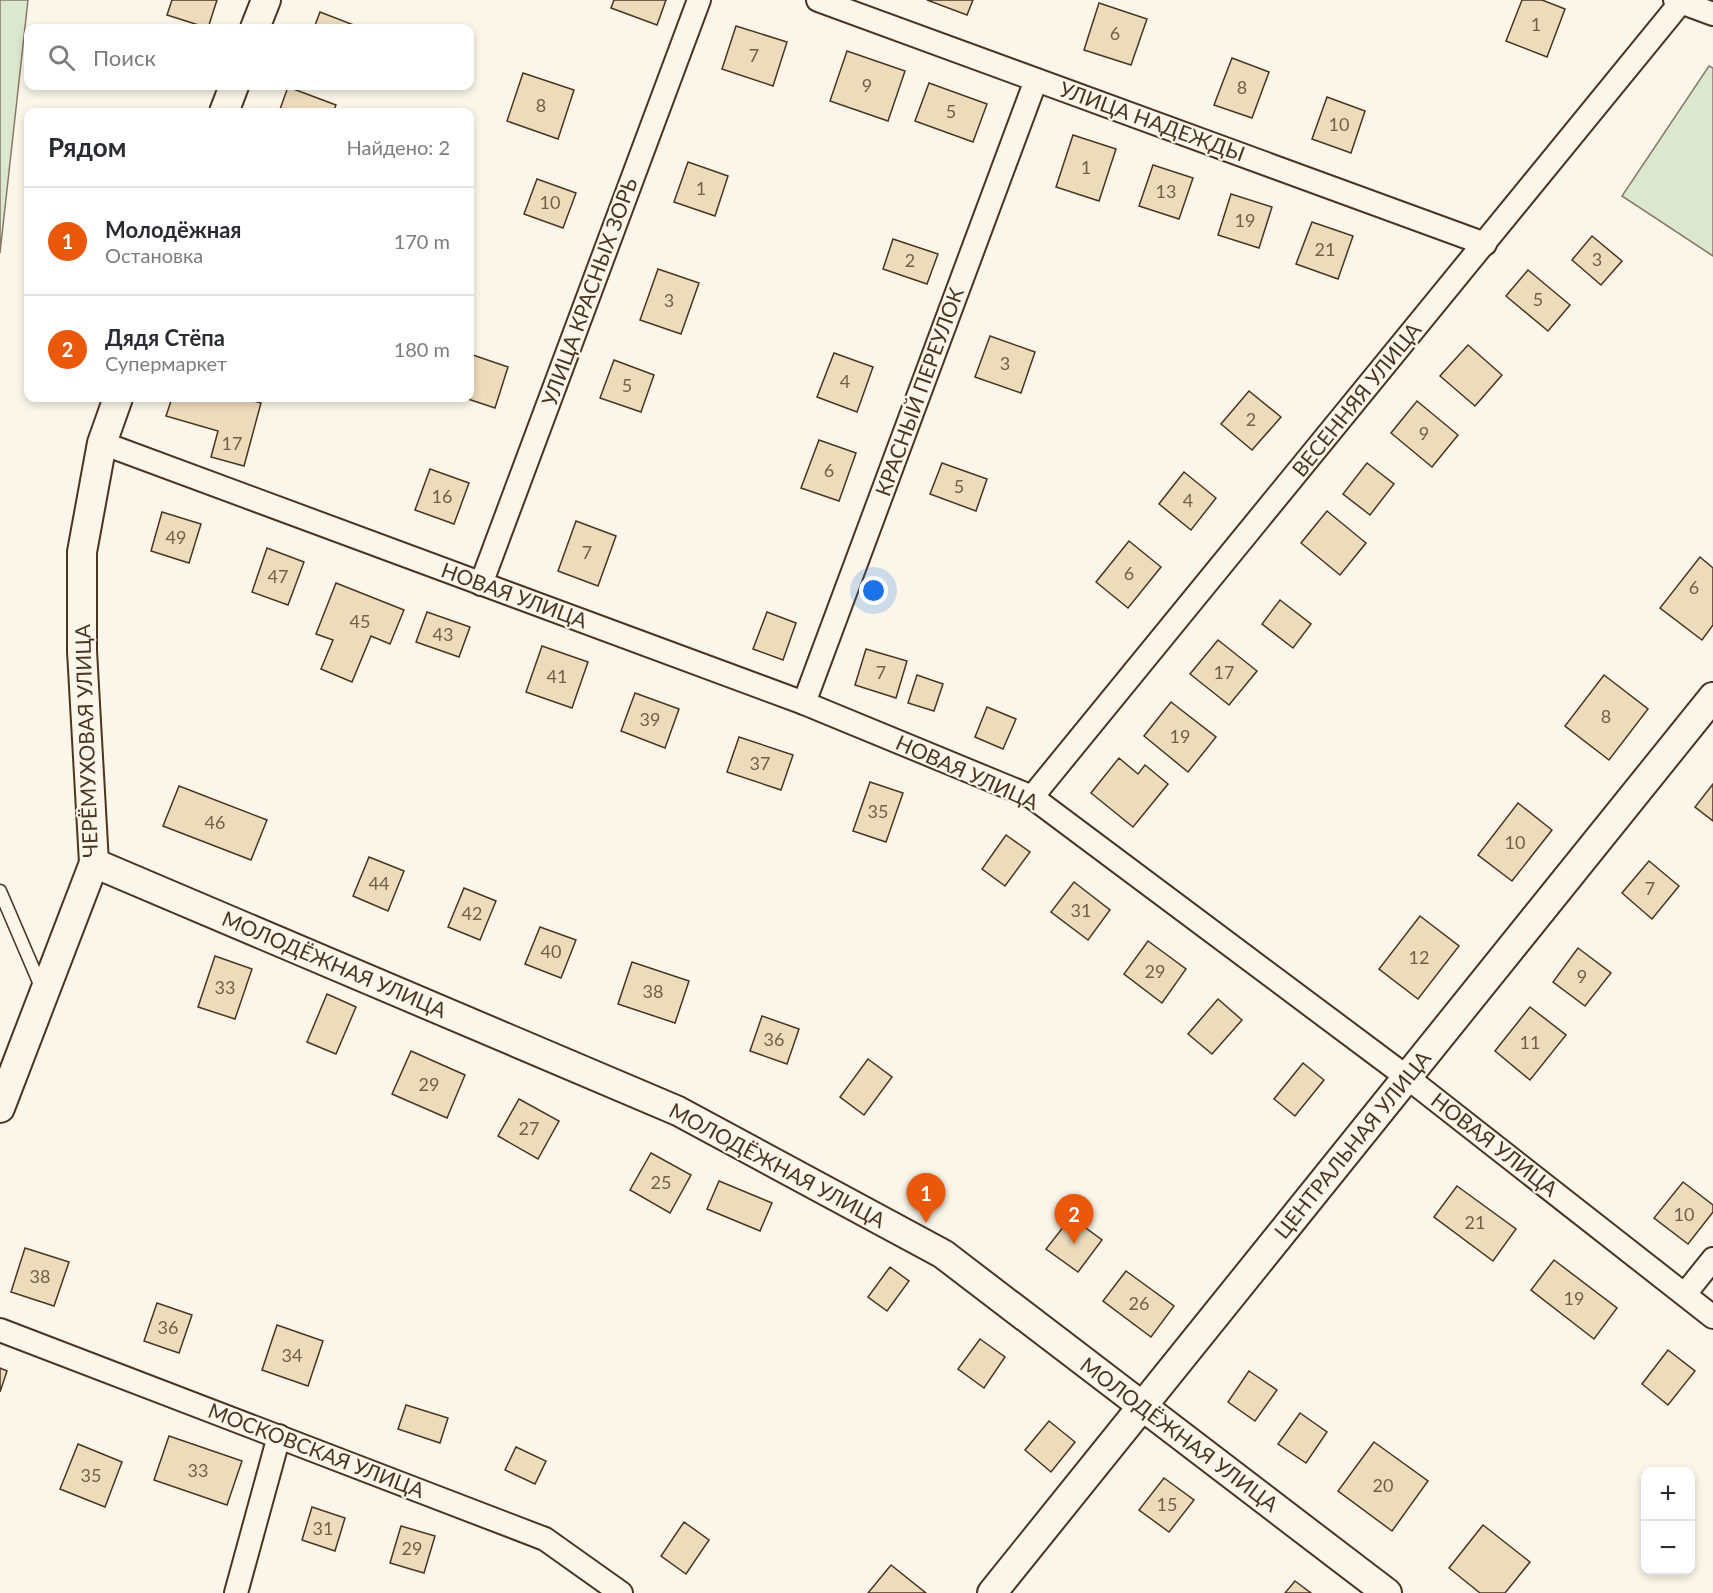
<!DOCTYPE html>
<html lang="ru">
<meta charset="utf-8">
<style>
:root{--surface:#fff;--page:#f7f7f7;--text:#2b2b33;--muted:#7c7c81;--line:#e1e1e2;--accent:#ea580c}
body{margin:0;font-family:Lato,sans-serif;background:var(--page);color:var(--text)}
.controls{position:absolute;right:18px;bottom:18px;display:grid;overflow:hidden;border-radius:12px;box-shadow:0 3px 9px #0003}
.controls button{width:54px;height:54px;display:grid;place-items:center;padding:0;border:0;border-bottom:2px solid var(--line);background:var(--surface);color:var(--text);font:30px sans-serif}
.you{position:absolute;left:874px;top:591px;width:21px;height:21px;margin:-15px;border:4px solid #fff;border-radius:50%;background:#1a73e8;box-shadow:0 0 0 9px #1a73e833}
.badge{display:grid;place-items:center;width:39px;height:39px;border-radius:50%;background:var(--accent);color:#fff;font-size:20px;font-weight:700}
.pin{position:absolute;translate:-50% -50px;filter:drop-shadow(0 2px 3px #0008)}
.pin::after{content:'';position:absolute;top:32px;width:21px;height:18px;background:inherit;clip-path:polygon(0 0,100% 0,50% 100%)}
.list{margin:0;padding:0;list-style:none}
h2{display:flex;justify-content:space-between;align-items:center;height:78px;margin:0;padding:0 24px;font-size:26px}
h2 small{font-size:20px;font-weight:400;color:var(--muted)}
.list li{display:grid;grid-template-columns:39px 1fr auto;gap:18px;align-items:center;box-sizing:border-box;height:108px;padding:0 24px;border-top:2px solid var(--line)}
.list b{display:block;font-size:22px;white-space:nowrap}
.list p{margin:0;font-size:20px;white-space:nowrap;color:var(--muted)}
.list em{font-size:20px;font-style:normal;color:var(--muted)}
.icon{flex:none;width:33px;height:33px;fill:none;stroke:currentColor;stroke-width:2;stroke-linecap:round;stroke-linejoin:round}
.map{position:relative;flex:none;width:1713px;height:1593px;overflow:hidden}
.search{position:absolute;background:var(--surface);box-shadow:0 3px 9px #0003;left:24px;top:24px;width:450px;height:66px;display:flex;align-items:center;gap:15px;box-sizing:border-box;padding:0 21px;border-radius:12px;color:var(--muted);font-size:22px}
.panel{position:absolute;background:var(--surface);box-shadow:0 3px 9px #0003;left:24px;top:108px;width:450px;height:294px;border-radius:12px}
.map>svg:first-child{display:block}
.green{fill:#dce7d0;stroke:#887966;stroke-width:1.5}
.building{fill:#ecdcbc;stroke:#4a3520;stroke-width:1.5}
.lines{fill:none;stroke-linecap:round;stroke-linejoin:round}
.service-casing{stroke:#4a3520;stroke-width:15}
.minor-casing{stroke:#4a3520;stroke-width:26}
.tertiary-casing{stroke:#4a3520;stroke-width:32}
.service{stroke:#fbf6e9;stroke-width:12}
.minor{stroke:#fbf6e9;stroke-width:22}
.tertiary{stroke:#fbf6e9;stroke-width:28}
.labels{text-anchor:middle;stroke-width:4.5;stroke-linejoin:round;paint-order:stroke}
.number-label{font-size:18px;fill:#725f47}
.street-label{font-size:21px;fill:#4a3520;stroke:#fbf6e9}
</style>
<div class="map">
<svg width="1713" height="1593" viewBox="0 0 1713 1593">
<rect width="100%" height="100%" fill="#fbf6e9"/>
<!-- green -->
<g class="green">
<path d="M0,0H28L0,253Z"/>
<path d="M1709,66L1713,68V256L1622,196Z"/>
</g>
<!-- building -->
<g class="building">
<path d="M172,0H217L208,28L167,15Z"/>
<path d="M614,0H666L657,25L611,8Z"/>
<path d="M927,0H973L967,15Z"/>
<path d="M1522,0H1542L1565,9L1547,57L1506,41Z"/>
<path d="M1099,3L1147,19L1131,65L1084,50Z"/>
<path d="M320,12L359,27L358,28H314Z"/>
<path d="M736,26L787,42L773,86L722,69Z"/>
<path d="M847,51L905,71L888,121L830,101Z"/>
<path d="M1232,58L1269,72L1252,118L1214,105Z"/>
<path d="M523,73L574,90L558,139L507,121Z"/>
<path d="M929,83L987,104L973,142L915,121Z"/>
<path d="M288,87L336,105L333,112H279Z"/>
<path d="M1327,97L1365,111L1351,153L1312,139Z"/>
<path d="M1073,135L1116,149L1099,201L1056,187Z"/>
<path d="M688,162L728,176L715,216L674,202Z"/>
<path d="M1153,165L1193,178L1179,219L1139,206Z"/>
<path d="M537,179L576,193L563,228L524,214Z"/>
<path d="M1231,194L1272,207L1259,248L1218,235Z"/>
<path d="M1312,222L1353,236L1338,279L1296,264Z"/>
<path d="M1592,236L1622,261L1601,285L1572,260Z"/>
<path d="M893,239L938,254L927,284L883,269Z"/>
<path d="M658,269L699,283L681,334L640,320Z"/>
<path d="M1528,270L1570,305L1548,331L1506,296Z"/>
<path d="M990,336L1035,352L1021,393L975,377Z"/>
<path d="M1468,345L1502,375L1475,406L1440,376Z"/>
<path d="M834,353L873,367L857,412L817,397Z"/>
<path d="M470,354L508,367L495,408L465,398H470Z"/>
<path d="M614,360L654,375L641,412L600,398Z"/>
<path d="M1249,391L1281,417L1252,450L1221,424Z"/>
<path d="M172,398H243L261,403L244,466L211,457L218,431L166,416Z"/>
<path d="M1417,401L1458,435L1432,467L1391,433Z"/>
<path d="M819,440L856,453L839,501L801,488Z"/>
<path d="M942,463L987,479L976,511L930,494Z"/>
<path d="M1367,463L1394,484L1370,515L1343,494Z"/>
<path d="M430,469L469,483L454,524L415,510Z"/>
<path d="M1184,472L1216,498L1191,530L1159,504Z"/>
<path d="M1327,511L1366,543L1340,575L1301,543Z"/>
<path d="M162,512L201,524L189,563L151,551Z"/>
<path d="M576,521L616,536L598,586L558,571Z"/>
<path d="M1129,541L1161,567L1128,608L1096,582Z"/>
<path d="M267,548L304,562L288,605L252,592Z"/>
<path d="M1700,557L1713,568V625L1702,640L1660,608Z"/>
<path d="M336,583L404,610L390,644L371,636L352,682L321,669L333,640L316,634Z"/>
<path d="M1280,600L1311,624L1293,648L1262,624Z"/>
<path d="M427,612L470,627L459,657L416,642Z"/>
<path d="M767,612L796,623L783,660L753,649Z"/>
<path d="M1218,640L1257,671L1229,705L1190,674Z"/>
<path d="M542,646L588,662L572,708L526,692Z"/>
<path d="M866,649L907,661L896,698L855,685Z"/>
<path d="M917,675L943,684L934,711L908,703Z"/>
<path d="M1604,675L1648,709L1609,760L1565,726Z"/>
<path d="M635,693L679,709L665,748L621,731Z"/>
<path d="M1171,702L1216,737L1188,772L1144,736Z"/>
<path d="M987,707L1016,719L1003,749L975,737Z"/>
<path d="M739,737L793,755L781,790L727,772Z"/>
<path d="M1119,758L1138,774L1145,765L1168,784L1133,827L1091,793Z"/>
<path d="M870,782L903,793L886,842L853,831Z"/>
<path d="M1713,784V821L1695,807Z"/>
<path d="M179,786L267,820L251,860L163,826Z"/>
<path d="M1518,803L1552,830L1512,881L1478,855Z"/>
<path d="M1006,835L1030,852L1005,886L982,869Z"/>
<path d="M369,857L404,871L388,911L353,896Z"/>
<path d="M1649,861L1679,886L1652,919L1622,893Z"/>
<path d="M1074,882L1110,910L1088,940L1051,912Z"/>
<path d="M464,888L496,901L480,940L448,927Z"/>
<path d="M1420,916L1459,946L1418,999L1379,969Z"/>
<path d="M540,927L576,940L561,978L525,964Z"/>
<path d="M1148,941L1186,969L1162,1003L1124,974Z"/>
<path d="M1578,948L1611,973L1585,1006L1553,982Z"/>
<path d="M215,956L252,969L235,1019L198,1007Z"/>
<path d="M632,962L689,981L675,1023L618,1004Z"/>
<path d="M327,994L356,1007L336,1054L307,1042Z"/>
<path d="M1218,999L1242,1020L1212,1054L1188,1034Z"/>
<path d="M1530,1007L1566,1035L1530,1080L1495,1051Z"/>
<path d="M762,1016L799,1029L787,1064L750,1051Z"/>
<path d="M411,1051L465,1075L447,1118L392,1094Z"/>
<path d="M868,1059L892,1077L864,1115L840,1097Z"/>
<path d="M1303,1063L1324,1080L1295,1116L1274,1099Z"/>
<path d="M519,1099L559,1121L538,1159L498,1136Z"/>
<path d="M651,1153L691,1175L670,1213L630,1190Z"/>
<path d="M719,1181L772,1203L760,1231L707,1209Z"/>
<path d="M1683,1182L1713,1205V1212L1688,1244L1654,1218Z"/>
<path d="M1457,1186L1516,1229L1493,1261L1434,1217Z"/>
<path d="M1071,1217L1102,1240L1078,1272L1046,1249Z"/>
<path d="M25,1248L69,1262L54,1306L11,1292Z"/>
<path d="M1554,1260L1617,1308L1594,1339L1531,1290Z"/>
<path d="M890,1267L909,1281L887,1311L868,1297Z"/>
<path d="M1126,1271L1174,1306L1151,1337L1103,1301Z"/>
<path d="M157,1303L192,1315L179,1353L144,1341Z"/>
<path d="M277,1325L323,1341L308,1386L262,1370Z"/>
<path d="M980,1339L1005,1357L984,1388L958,1369Z"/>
<path d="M1668,1350L1695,1371L1668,1405L1642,1384Z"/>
<path d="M0,1368L7,1371L0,1392Z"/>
<path d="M1249,1371L1277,1390L1255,1421L1228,1402Z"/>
<path d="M406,1405L448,1418L440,1443L398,1429Z"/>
<path d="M1300,1413L1327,1432L1306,1463L1278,1444Z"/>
<path d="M1049,1421L1075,1442L1051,1472L1025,1450Z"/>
<path d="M169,1436L242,1461L227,1505L154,1480Z"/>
<path d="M1374,1442L1428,1481L1392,1531L1338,1491Z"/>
<path d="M78,1444L122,1462L105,1507L60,1489Z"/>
<path d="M516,1447L546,1461L535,1484L505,1470Z"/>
<path d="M1164,1478L1194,1500L1169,1532L1139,1510Z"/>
<path d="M312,1507L345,1518L335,1551L302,1540Z"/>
<path d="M684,1522L709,1540L686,1574L661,1556Z"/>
<path d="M1483,1525L1530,1562L1505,1593H1480L1449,1568Z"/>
<path d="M401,1526L435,1536L424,1573L390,1563Z"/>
<path d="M891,1565L926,1593H868Z"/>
<path d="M1295,1581L1311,1593H1285Z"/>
</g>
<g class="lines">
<defs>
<path id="service" d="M0,891L42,989"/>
<g id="minor">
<path d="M818,0L1485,244"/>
<path d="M1675,0L1713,14"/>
<path d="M102,443L804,703L1032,797L1408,1078L1713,1317"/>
<path d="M481,584L699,0"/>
<path d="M804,703L1036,80"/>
<path d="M1032,797L1681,2"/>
<path d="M1685,1294L1713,1259"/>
<path d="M0,1330L545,1539L621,1593"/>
<path d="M236,1593L279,1436"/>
</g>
<g id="tertiary">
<path d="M255,28L266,0"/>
<path d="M224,112L234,86"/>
<path d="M94,863L678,1111L943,1254L1387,1593"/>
<path d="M0,1108L94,863L82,651V552L102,443L118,398"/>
<path d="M992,1593L1713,697"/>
</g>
</defs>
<!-- service casing -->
<use href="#service" class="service-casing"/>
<!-- minor casing -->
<use href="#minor" class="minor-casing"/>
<!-- tertiary casing -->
<use href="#tertiary" class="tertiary-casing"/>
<!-- service -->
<use href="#service" class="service"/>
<!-- minor -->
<use href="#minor" class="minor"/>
<!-- tertiary -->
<use href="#tertiary" class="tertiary"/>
</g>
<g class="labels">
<!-- number labels -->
<g class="number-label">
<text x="1536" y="31">1</text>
<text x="1115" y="40">6</text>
<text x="754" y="62">7</text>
<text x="867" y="92">9</text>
<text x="1242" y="94">8</text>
<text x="541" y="112">8</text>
<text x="951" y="118">5</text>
<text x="1339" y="131">10</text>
<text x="1086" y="174">1</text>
<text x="701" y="195">1</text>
<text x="1166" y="198">13</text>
<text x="550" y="209">10</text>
<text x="1245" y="227">19</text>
<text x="1325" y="256">21</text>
<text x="1597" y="266">3</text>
<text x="910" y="267">2</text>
<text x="1538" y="306">5</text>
<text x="669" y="307">3</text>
<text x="1005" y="370">3</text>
<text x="845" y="388">4</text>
<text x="627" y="392">5</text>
<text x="1251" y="426">2</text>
<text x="1424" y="440">9</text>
<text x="232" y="450">17</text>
<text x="829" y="477">6</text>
<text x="959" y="493">5</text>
<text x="442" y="503">16</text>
<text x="1188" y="507">4</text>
<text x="176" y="544">49</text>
<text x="587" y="559">7</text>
<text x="1129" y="580">6</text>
<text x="278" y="583">47</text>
<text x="1694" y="594">6</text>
<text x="360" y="628">45</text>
<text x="443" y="641">43</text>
<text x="881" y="679">7</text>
<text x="1224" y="679">17</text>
<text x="557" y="683">41</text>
<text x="1606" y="723">8</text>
<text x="650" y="726">39</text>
<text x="1180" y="743">19</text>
<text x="760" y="770">37</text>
<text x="878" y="818">35</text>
<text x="215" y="829">46</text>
<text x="1515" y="849">10</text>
<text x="379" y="890">44</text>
<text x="1650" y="895">7</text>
<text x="1081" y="917">31</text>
<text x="472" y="920">42</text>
<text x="551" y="958">40</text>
<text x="1419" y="964">12</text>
<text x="1155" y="978">29</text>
<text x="1582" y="983">9</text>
<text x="225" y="994">33</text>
<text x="653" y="998">38</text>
<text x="774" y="1046">36</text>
<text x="1530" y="1049">11</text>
<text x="429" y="1091">29</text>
<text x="529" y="1135">27</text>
<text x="661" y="1189">25</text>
<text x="1684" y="1221">10</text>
<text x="1475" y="1229">21</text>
<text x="40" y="1283">38</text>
<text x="1574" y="1305">19</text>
<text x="1139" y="1310">26</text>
<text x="168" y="1334">36</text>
<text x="292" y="1362">34</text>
<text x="198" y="1477">33</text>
<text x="91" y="1482">35</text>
<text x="1383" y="1492">20</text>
<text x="1167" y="1511">15</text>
<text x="323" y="1535">31</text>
<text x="412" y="1555">29</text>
</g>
<!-- street labels -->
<g class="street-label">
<text transform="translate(1152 122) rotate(20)" y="7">УЛИЦА НАДЕЖДЫ</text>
<text transform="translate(590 292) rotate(-70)" y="7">УЛИЦА КРАСНЫХ ЗОРЬ</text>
<text transform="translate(920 392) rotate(-70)" y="7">КРАСНЫЙ ПЕРЕУЛОК</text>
<text transform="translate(1357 400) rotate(-51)" y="7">ВЕСЕННЯЯ УЛИЦА</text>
<text transform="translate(514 596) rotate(20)" y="7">НОВАЯ УЛИЦА</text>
<text transform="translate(87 741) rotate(-92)" y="7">ЧЕРЁМУХОВАЯ УЛИЦА</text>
<text transform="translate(967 773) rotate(24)" y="7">НОВАЯ УЛИЦА</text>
<text transform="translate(334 965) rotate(23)" y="7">МОЛОДЁЖНАЯ УЛИЦА</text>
<text transform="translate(1353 1145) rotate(-51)" y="7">ЦЕНТРАЛЬНАЯ УЛИЦА</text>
<text transform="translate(1494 1145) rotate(38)" y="7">НОВАЯ УЛИЦА</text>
<text transform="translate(777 1166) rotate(28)" y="7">МОЛОДЁЖНАЯ УЛИЦА</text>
<text transform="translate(1179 1435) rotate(37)" y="7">МОЛОДЁЖНАЯ УЛИЦА</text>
<text transform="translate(316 1451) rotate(21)" y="7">МОСКОВСКАЯ УЛИЦА</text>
</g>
</g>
</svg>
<div class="controls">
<button>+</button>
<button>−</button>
</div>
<div class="you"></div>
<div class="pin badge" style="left:926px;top:1223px">1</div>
<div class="pin badge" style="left:1074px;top:1244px">2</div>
<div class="search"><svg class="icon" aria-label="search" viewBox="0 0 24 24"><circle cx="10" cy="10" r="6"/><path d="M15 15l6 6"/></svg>Поиск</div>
<section class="panel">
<h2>Рядом<small>Найдено: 2</small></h2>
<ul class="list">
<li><span class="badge">1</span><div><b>Молодёжная</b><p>Остановка</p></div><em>170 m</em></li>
<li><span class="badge">2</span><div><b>Дядя Стёпа</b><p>Супермаркет</p></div><em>180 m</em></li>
</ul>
</section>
</div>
